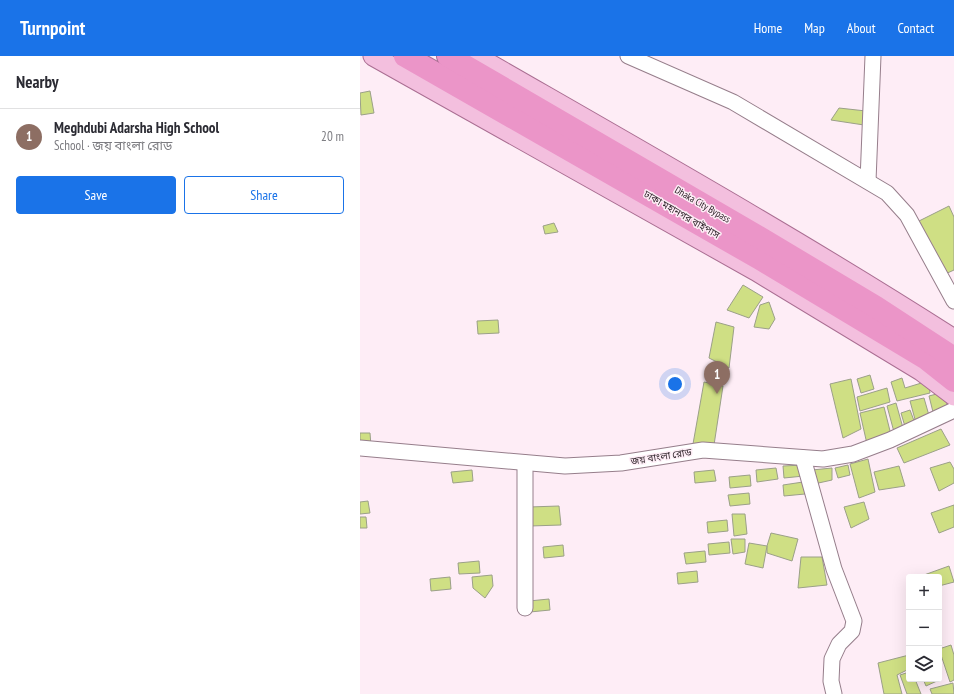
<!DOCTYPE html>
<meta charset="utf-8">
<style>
:root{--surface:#fff;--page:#f7f7f7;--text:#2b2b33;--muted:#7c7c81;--line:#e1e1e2;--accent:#1a73e8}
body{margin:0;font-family:"PT Sans Narrow","Noto Sans Bengali",sans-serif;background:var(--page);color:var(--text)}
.controls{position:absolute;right:12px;bottom:12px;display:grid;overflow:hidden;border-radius:4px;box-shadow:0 4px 16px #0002}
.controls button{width:36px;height:36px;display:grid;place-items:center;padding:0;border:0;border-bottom:1px solid var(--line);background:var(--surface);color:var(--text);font:20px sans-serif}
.you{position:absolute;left:315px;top:328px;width:14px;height:14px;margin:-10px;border:3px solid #fff;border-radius:50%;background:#1a73e8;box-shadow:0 0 0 6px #1a73e833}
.badge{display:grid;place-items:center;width:26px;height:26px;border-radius:50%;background:var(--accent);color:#fff;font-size:13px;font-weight:700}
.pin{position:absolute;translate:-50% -33px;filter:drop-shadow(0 1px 2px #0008)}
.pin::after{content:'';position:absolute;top:21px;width:14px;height:12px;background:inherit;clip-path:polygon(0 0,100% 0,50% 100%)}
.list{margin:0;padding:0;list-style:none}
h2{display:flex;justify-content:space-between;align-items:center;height:52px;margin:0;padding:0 16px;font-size:17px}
h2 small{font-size:13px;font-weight:400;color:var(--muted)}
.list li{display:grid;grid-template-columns:26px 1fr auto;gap:12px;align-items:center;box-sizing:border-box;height:56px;padding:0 16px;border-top:1px solid var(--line)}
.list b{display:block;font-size:15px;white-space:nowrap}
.list p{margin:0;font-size:13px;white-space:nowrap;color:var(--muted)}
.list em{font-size:13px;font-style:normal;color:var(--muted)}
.actions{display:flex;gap:8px;padding:12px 16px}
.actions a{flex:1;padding:9px 0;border:1px solid var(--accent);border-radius:4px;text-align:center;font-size:14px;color:var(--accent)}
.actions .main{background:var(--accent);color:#fff}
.icon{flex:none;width:22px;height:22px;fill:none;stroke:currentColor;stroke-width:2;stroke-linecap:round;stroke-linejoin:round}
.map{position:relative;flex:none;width:594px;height:638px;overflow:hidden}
header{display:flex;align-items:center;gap:24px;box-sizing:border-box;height:56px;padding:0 20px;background:var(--accent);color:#fff}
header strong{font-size:19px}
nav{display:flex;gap:22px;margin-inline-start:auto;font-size:14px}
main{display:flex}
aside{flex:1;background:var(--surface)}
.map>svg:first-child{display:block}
.building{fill:#cfdf84;stroke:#9ba088}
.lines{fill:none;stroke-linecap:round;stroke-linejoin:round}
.minor-casing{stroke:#967e8b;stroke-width:17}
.major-casing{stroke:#aa6e92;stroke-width:21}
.highway-casing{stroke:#aa6e92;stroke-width:24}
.minor{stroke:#fff;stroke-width:15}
.major{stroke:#f3bfde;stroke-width:19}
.highway{stroke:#eb95c8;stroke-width:22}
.labels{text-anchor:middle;stroke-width:3;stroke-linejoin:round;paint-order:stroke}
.street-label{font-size:10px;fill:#31272d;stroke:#feedf6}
</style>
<header>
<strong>Turnpoint</strong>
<nav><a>Home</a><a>Map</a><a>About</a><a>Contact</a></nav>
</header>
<main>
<aside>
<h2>Nearby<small></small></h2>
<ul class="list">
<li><span class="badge" style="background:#8d6e63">1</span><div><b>Meghdubi Adarsha High School</b><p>School · জয় বাংলা রোড</p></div><em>20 m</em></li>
</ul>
<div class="actions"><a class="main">Save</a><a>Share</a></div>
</aside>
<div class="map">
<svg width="594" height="638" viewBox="0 0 594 638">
<rect width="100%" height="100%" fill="#feedf6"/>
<!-- building -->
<g class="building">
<path d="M10,35L14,57L1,59L0,37Z"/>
<path d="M479,52L506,55L504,69L471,64Z"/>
<path d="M589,150L594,161V214L583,219L557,166Z"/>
<path d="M194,167L198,176L185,178L183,170Z"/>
<path d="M383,229L403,241L389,262L367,254Z"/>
<path d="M409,246L415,263L409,273L394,271L400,249Z"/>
<path d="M138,264L139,277L118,278L117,265Z"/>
<path d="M356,266L374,271L369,312L349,302Z"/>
<path d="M510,319L514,333L501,337L497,323Z"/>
<path d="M542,322L545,332L568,325L570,337L537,345L531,326Z"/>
<path d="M491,323L501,373L483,382L470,328Z"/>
<path d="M344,326L363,330L354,389L333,388Z"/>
<path d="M527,332L530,346L500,355L497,341Z"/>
<path d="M584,336L588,353L574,360L569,340Z"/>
<path d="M564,342L570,363L556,367L550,345Z"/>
<path d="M536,347L543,372L534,376L527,350Z"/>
<path d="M524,351L531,379L507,388L500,357Z"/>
<path d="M550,354L556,370L546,374L541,357Z"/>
<path d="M581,373L590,389L544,407L537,392Z"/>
<path d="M0,377H10L11,390H0Z"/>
<path d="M508,403L515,436L499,442L490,408Z"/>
<path d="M590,406L594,413V427L579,435L570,412Z"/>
<path d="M443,409L444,420L424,422L423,410Z"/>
<path d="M488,409L490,419L478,422L475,412Z"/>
<path d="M539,410L545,430L519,434L514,416Z"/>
<path d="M416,412L418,423L397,426L396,414Z"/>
<path d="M472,412V424L454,428L452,414Z"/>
<path d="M112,414L113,425L93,427L91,416Z"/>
<path d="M354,414L356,425L335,427L334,416Z"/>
<path d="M390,419L391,430L370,432L369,421Z"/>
<path d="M443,426L445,438L424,440L423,429Z"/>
<path d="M389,437L390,448L370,450L368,439Z"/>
<path d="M8,445L10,457L0,458V446Z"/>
<path d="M504,446L509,463L491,472L484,451Z"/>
<path d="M594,449V471L579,477L571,457Z"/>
<path d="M199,450L201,469L170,470L169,451Z"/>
<path d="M372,458H385L387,478L374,480Z"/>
<path d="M0,461H6L7,472H0Z"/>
<path d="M367,464L368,475L348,477L347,466Z"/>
<path d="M411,477L438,483L432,505L407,497V490Z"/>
<path d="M371,483H385V496L373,498Z"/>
<path d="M369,486L370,497L349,499L348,488Z"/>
<path d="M389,487L407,490L403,512L385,508Z"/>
<path d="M203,489L204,500L184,502L183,491Z"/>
<path d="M345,495L346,506L326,508L324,497Z"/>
<path d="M441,501H462L467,529L438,532Z"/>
<path d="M119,505L120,517L99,518L98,507Z"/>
<path d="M589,510L594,526L579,530V521H565L564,519Z"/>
<path d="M337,515L338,526L318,528L317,517Z"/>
<path d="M132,519L133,530L125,542L113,532L112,521Z"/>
<path d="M90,521L91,533L71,535L70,523Z"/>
<path d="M189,543L190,554L170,556L169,545Z"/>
<path d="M591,589L594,599V624L590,626L579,593Z"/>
<path d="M549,599V613L537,619L542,638H524L518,607Z"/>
<path d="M549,616V623H555L561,638H547L540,619Z"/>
<path d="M563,623H576L577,625L566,630Z"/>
<path d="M593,627L594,638H572L570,633Z"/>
</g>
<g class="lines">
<defs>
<g id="minor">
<path d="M268,0L373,46L527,137L547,159L594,245"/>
<path d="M508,125L513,0"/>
<path d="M0,392L205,410L261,407L343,394L463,403L493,398L530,384L594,354"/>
<path d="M443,402L474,513L494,565L492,575L479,588L472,603L471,625L474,638"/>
<path d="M165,407V552"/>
</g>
<g id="major">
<path d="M13,0L396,215L561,315L594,340"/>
<path d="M116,0C276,92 438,183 594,283"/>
</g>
<g id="highway">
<path d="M45,0L400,203L565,302L594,325"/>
<path d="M88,0L404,184L516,251L594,302"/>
</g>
</defs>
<!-- minor casing -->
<use href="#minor" class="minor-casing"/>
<!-- major casing -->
<use href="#major" class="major-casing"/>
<!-- highway casing -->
<use href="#highway" class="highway-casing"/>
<!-- minor -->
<use href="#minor" class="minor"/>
<!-- major -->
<use href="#major" class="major"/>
<!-- highway -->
<use href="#highway" class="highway"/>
</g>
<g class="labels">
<!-- street labels -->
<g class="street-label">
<text transform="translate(343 148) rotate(30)" y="4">Dhaka City Bypass</text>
<text transform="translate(322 158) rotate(30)" y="4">ঢাকা মহানগর বাইপাস</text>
<text transform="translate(301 400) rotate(-9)" y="4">জয় বাংলা রোড</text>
</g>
</g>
</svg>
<div class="controls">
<button>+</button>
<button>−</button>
<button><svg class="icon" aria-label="layers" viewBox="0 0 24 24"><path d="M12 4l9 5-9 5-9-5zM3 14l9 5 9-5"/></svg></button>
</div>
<div class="you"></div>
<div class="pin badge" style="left:357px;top:338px;background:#8d6e63">1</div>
</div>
</main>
